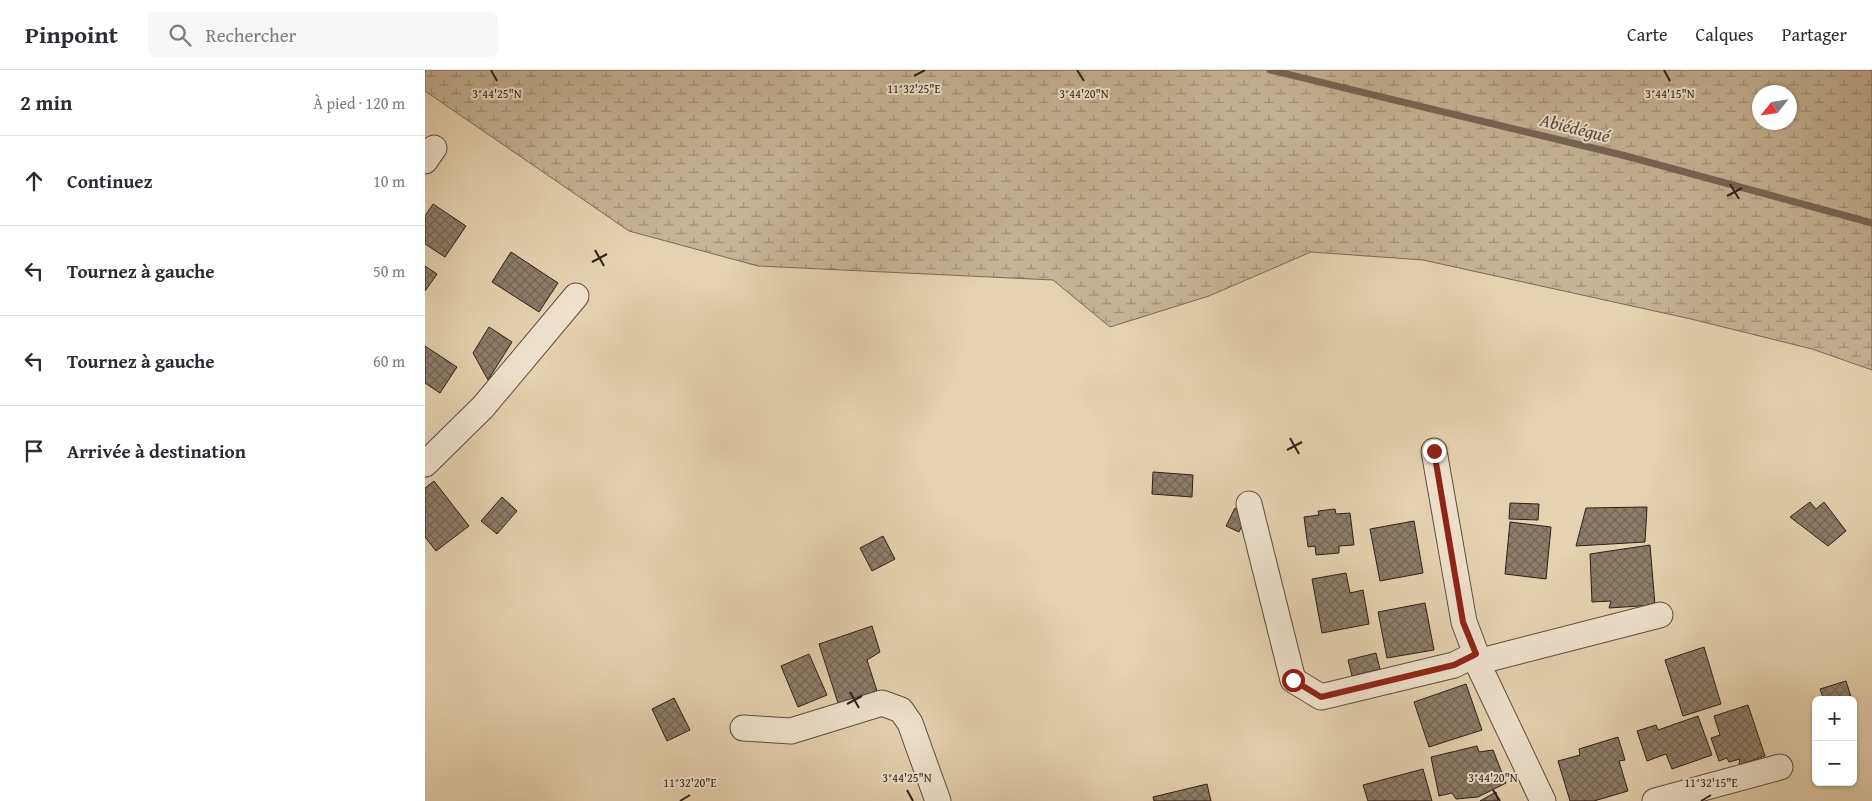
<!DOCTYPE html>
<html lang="fr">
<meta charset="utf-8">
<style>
:root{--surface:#fff;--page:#f7f7f7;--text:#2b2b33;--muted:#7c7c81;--line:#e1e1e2}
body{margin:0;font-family:"Gentium Book Plus",serif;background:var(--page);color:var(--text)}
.controls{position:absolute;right:15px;bottom:15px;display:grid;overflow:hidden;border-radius:8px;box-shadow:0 1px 4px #0004}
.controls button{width:45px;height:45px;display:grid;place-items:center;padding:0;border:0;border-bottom:1px solid var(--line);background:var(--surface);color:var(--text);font:25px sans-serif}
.compass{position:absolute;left:1327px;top:15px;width:45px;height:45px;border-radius:50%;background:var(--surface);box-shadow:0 1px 4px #0004;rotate:240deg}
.stop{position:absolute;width:15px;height:15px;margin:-11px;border:4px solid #8f2418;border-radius:50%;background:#fff}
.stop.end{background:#8f2418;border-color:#fff;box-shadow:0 1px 5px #0008}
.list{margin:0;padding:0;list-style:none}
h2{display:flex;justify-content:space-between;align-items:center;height:65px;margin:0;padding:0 20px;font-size:21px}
h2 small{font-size:16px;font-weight:400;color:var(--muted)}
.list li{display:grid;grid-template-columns:32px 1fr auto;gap:15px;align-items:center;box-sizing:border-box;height:90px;padding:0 20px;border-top:1px solid var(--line)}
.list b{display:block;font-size:19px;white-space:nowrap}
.list em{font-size:16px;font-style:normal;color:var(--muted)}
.icon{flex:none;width:28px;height:28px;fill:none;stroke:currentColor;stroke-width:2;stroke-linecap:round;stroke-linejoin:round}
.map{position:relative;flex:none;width:1447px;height:731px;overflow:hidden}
header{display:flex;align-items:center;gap:30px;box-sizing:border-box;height:70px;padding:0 25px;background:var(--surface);border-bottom:1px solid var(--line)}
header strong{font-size:24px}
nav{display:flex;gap:28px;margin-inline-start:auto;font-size:18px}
.search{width:350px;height:45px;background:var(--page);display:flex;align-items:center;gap:12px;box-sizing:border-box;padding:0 18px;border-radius:8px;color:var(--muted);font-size:19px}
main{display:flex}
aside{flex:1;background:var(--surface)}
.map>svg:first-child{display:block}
.wetland{fill:url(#wetland-marsh);stroke:#7b6958;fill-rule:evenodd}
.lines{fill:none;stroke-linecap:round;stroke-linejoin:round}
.stream{stroke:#786555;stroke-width:7}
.building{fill:url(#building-cross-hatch);stroke:#2f1f19}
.minor-casing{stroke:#5d4c3f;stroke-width:27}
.minor{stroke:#efe1cc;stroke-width:25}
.route{stroke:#8f2418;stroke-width:6}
.ticks{fill:none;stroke:#2f1f19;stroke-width:2}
.labels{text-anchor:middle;stroke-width:4;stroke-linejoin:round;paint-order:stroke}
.water-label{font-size:18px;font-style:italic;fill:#59483c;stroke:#efe1cc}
.ticks-label{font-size:12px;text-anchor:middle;fill:#2f1f19;stroke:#efe1cc;stroke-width:4;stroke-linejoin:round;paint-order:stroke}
</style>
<header>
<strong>Pinpoint</strong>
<div class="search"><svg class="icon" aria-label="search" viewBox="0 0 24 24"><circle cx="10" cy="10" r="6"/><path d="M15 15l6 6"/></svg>Rechercher</div>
<nav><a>Carte</a><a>Calques</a><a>Partager</a></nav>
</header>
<main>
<aside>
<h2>2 min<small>À pied · 120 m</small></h2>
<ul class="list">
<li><svg class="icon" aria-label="ahead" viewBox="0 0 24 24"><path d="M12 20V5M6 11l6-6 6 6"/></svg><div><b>Continuez</b></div><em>10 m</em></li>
<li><svg class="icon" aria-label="left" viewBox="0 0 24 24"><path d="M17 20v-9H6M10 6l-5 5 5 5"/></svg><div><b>Tournez à gauche</b></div><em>50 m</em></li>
<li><svg class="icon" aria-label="left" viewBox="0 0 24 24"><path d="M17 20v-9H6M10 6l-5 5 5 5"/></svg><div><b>Tournez à gauche</b></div><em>60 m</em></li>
<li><svg class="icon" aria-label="arrive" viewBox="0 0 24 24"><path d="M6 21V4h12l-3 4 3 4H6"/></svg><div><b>Arrivée à destination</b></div></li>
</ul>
</aside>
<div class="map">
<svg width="1447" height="731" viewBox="0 0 1447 731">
<defs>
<pattern id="wetland-marsh" width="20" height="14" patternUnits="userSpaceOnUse" patternTransform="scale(1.25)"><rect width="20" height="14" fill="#c7b396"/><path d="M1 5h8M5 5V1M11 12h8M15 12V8" fill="none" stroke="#a2917a"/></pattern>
<pattern id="building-cross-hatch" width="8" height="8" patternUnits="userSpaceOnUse" patternTransform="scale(1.25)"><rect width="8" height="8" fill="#8e7c68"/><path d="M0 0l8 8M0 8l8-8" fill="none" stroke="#746555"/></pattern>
</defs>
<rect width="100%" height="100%" fill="#e6d1b0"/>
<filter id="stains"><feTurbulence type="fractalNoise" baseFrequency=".004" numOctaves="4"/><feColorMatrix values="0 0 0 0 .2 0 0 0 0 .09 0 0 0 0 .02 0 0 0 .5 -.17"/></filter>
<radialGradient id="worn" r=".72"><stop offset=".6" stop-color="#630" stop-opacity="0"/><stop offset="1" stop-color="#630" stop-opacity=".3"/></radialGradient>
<!-- wetland -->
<path class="wetland" d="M0,0H1447V300L1387,279L1266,249L998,190L886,182L784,226L685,257L628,210L333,196L204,161L0,21ZM1334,22H1364V52H1334Z"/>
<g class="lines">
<!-- stream -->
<path class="stream" d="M845,0L1201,86L1447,153"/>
</g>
<!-- building -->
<g class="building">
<path d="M8,134L41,156L20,187L0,174V146Z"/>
<path d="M86,182L133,213L114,242L67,212Z"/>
<path d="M0,196L12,204L0,221Z"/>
<path d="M64,257L87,272L63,310L48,283Z"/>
<path d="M0,276L32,297L15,323L0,313Z"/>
<path d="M728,402L768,405L767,427L727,424Z"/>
<path d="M9,411L44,456L11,481L0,467V418Z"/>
<path d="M77,427L92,441L72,464L56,451Z"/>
<path d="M1385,432L1391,439L1399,432L1421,461L1403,476L1365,447Z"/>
<path d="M1085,433L1114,434L1113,450L1084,449Z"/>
<path d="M1222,437L1220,472L1151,476L1161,438Z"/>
<path d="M810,438L822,444L814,462L801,456Z"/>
<path d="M910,439L911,444L925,443L929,475L914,476V483L891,485L890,476L883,477L879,447L894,445L893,441Z"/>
<path d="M989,451L998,503L955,511L945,459Z"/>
<path d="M1085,452L1126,457L1121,509L1080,504Z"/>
<path d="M458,466L470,489L447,501L435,478Z"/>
<path d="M1225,475L1230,535L1184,538L1186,531L1167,532L1165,484Z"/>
<path d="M921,503L925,523L938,520L944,554L897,563L887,509Z"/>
<path d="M1000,533L1009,580L962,588L953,542Z"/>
<path d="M447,556L455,582L442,590L452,621L413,633L394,574Z"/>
<path d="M1279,577L1296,634L1258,646L1240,590Z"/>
<path d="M951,583L955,599L927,606L923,590Z"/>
<path d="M384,584L402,625L373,637L356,596Z"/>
<path d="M1421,611L1427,630H1399L1395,619Z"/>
<path d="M1041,614L1057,660L1004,677L989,632Z"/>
<path d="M249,628L265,660L242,671L227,639Z"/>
<path d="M1323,635L1340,686L1314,695L1315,689L1304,692L1302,688L1294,691L1286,668L1295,665L1289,646Z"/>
<path d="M1273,646L1287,685L1247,699L1241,684L1222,691L1212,661L1231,655L1233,660Z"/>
<path d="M1193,667L1200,690L1194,691L1203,721L1169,731H1145L1133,691L1155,685L1154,679Z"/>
<path d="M1052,676L1054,682L1068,680L1081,713L1053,727L1031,729L1027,723L1014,726L1006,687Z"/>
<path d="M998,699L1007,731H943L938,715Z"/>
<path d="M782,714L786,731H729L728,727Z"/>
<path d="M1071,722L1073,731H1055Z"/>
</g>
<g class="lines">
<defs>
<g id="minor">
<path d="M0,91L9,78"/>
<path d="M1009,381L1039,552L1051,584"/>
<path d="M0,394L58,337L151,226"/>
<path d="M824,434L868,610L896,627L1029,595L1051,584L1052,592L1118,731"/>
<path d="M1052,592L1235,545"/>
<path d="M318,658L366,661L457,633L476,640L485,653L513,731"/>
<path d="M1230,731L1355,697"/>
</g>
</defs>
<!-- minor casing -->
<use href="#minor" class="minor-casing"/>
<!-- minor -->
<use href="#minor" class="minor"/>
</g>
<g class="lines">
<!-- route -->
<path class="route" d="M868,610L896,627L1029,595L1051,584L1038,552L1009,381"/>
</g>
<!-- ticks -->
<path class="ticks" d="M66,0L72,11M652,0L659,11M1239,0L1245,11M489,6L500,0M1305,114L1314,129M1302,126L1317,118M170,180L179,196M167,192L182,184M865,368L874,384M862,380L877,372M425,622L434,638M422,634L437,626M482,720L488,731M1068,720L1075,731M255,731L265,725M1276,731L1286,725"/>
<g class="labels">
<!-- water labels -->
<g class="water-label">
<text transform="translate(1150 58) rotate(14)" y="6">Abiédégué</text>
</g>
</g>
<g class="ticks-label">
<text x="489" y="23">11°32'25"E</text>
<text x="72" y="28">3°44'25"N</text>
<text x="659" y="28">3°44'20"N</text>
<text x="1245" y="28">3°44'15"N</text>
<text x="482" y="712">3°44'25"N</text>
<text x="1068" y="712">3°44'20"N</text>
<text x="265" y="717">11°32'20"E</text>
<text x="1286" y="717">11°32'15"E</text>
</g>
<rect width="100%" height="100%" filter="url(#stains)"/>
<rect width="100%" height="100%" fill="url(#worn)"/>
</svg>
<div class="controls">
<button>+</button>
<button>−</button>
</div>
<svg class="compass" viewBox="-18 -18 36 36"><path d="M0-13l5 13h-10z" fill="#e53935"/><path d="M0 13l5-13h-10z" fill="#7c7c81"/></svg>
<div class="stop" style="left:868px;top:610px"></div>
<div class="stop end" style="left:1009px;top:381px"></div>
</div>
</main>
